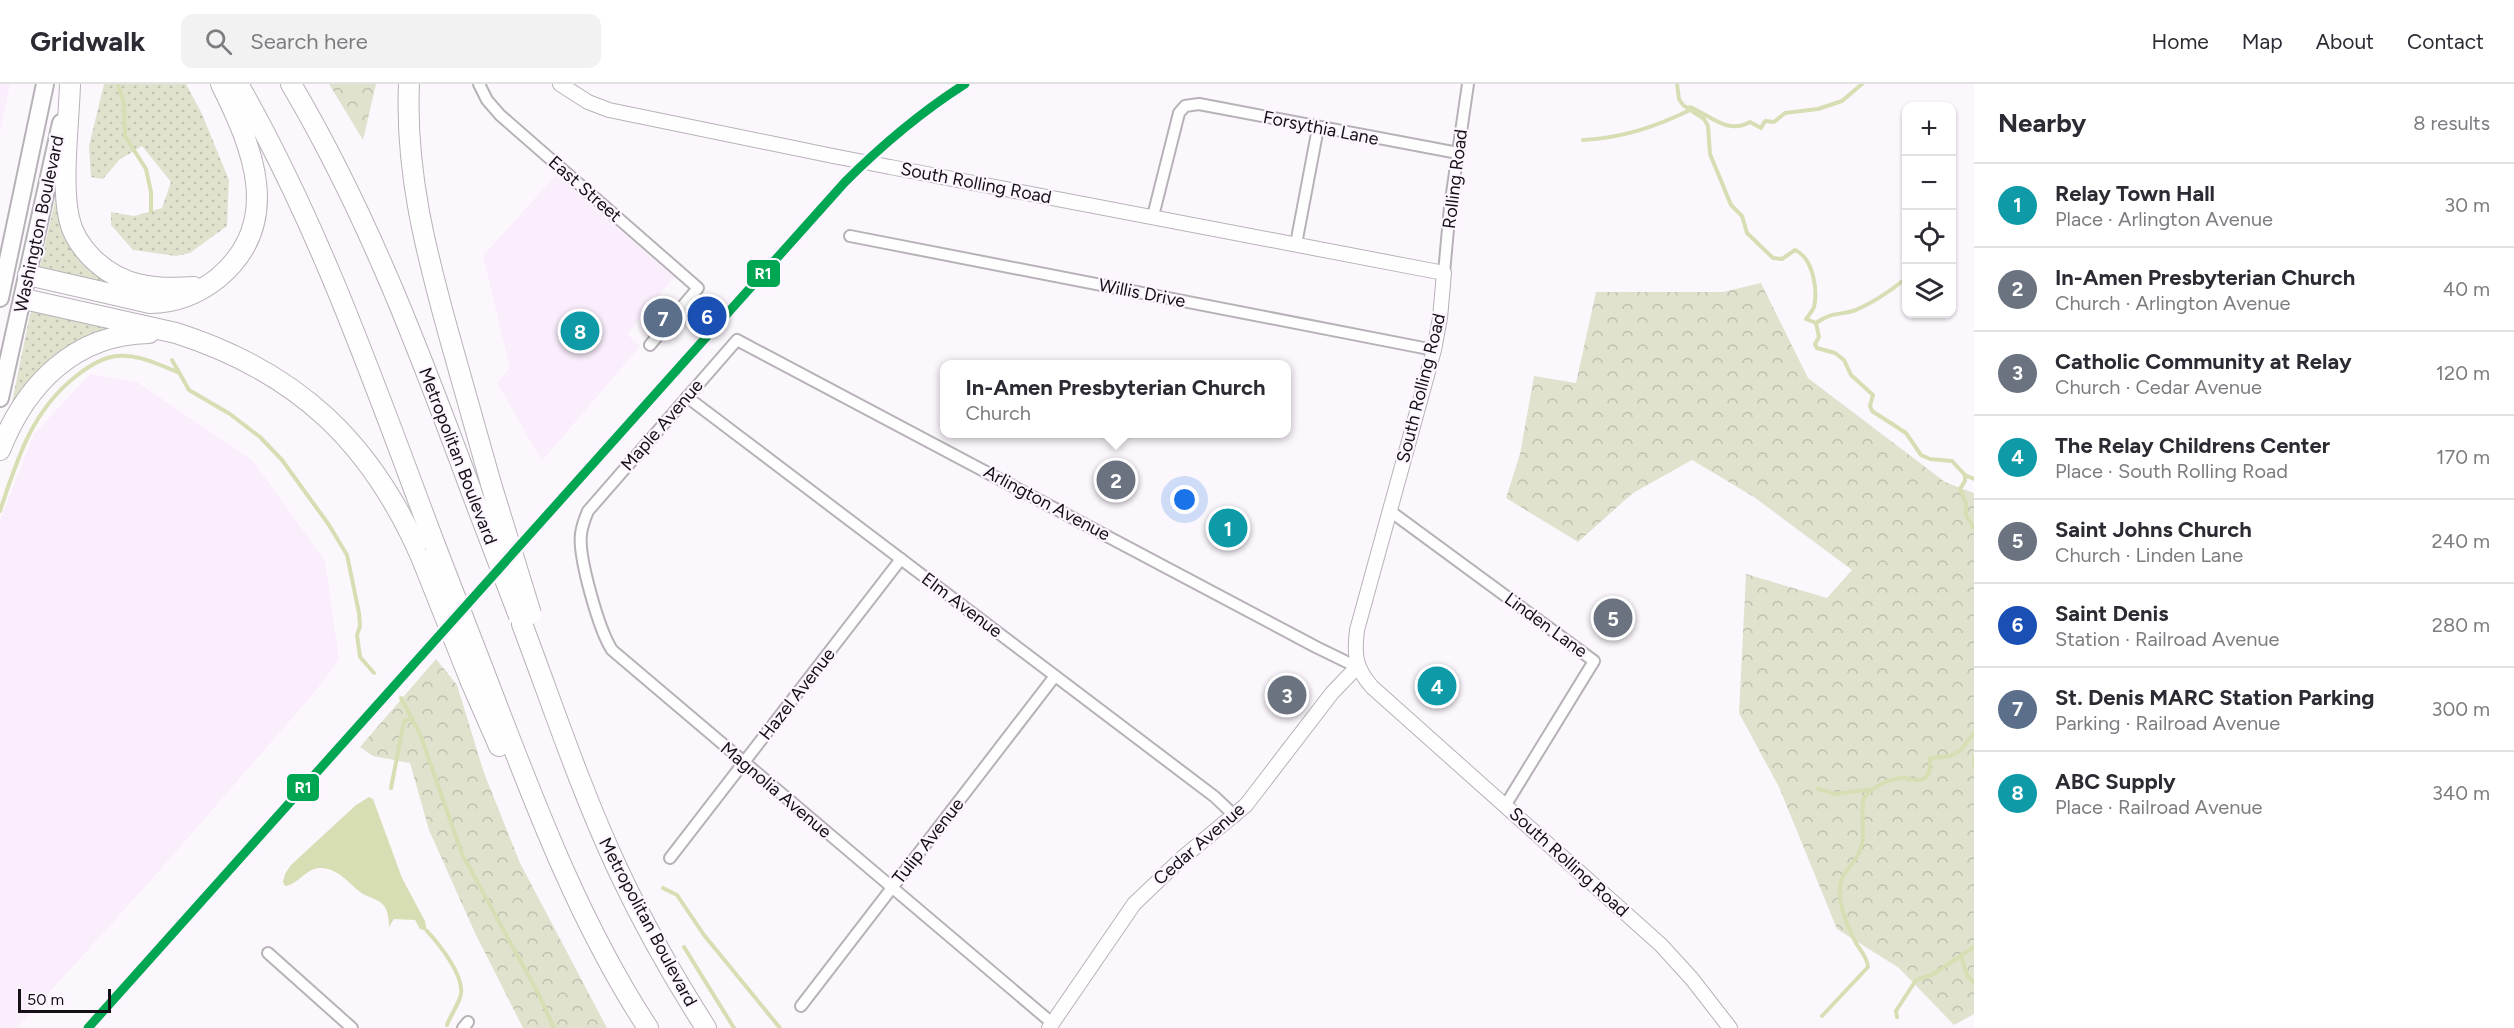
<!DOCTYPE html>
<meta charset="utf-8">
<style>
:root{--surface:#fff;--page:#f2f2f3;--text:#2b2b33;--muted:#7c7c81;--line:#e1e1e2;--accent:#7c3aed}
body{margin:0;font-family:Figtree,sans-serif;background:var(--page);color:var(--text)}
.controls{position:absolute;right:18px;top:18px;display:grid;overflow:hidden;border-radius:12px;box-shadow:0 2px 4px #0004}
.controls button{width:54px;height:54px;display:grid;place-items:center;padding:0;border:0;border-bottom:2px solid var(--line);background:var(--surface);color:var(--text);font:30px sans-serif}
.scale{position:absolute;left:18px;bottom:15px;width:93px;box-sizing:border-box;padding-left:6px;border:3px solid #141015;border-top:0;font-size:16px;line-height:21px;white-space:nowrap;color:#141015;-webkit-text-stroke:4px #fdf5ff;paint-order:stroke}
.you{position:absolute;left:1185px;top:416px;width:21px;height:21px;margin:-15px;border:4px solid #fff;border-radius:50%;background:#1a73e8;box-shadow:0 0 0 9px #1a73e833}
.badge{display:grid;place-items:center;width:39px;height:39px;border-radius:50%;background:var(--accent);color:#fff;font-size:20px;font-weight:700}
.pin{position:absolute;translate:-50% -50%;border:3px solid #fff;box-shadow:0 2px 6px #0006}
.popup{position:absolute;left:940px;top:276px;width:351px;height:78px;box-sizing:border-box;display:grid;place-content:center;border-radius:12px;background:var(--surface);filter:drop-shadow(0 2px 4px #0005);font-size:20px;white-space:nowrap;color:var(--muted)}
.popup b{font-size:22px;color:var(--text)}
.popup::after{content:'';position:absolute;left:50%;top:100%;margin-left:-12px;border:12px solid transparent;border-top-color:var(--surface)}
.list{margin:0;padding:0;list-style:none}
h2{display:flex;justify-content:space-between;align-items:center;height:78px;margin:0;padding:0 24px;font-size:26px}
h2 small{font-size:20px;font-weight:400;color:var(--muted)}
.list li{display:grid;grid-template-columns:39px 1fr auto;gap:18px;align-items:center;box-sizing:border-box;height:84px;padding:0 24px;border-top:2px solid var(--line)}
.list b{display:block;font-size:22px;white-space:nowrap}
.list p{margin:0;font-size:20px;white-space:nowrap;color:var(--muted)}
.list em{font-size:20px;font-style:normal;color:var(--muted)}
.icon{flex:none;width:33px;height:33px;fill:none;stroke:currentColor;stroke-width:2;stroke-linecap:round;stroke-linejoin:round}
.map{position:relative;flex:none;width:1974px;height:944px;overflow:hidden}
header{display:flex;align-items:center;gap:36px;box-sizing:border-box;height:84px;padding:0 30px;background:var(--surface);border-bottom:2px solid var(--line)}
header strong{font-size:28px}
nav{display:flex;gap:33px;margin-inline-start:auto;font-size:21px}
.search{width:420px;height:54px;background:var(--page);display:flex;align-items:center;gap:15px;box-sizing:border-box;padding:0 21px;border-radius:12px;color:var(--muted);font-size:22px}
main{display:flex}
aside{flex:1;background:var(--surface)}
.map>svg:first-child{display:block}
.built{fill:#faedfc}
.grass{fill:url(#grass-dots)}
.forest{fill:url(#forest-crowns)}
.water{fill:#d8deb3}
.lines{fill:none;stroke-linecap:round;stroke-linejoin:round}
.stream{stroke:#d8deb3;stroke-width:4}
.minor-casing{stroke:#b7b2b8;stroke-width:14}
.tertiary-casing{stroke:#b7b2b8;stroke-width:16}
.primary-casing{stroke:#b7b2b8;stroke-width:20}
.motorway-casing{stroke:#b7b2b8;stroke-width:22}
.minor{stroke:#fffeff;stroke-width:10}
.tertiary{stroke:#fffeff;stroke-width:14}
.primary{stroke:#fffeff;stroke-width:16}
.motorway{stroke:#fffeff;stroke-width:20}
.rail{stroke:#c4c3c4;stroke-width:4;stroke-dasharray:10 10;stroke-linecap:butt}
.tertiary-bridge-casing{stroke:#b7b2b8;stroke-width:16;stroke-linecap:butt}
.motorway-bridge-casing{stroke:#b7b2b8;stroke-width:22;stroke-linecap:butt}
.tertiary-bridge{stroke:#fffeff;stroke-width:14}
.motorway-bridge{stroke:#fffeff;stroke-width:20}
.rail-1-casing{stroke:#fdf5ff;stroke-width:14}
.rail-1{stroke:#00a651;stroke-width:9}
.labels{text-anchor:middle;stroke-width:4.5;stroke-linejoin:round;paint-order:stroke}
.street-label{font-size:18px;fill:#141015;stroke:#fdf5ff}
.line-badge{stroke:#fdf5ff;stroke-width:2}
.badge-label{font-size:16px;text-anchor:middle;font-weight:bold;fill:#fff}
</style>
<header>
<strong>Gridwalk</strong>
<div class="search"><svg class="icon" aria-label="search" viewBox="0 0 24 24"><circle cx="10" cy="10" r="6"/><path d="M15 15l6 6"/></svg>Search here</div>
<nav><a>Home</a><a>Map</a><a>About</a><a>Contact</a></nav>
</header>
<main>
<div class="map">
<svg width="1974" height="944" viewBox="0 0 1974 944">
<defs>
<pattern id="grass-dots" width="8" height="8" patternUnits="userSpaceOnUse" patternTransform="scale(1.5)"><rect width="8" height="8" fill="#e0e2ce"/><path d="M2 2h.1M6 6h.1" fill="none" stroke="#bfc1b0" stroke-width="1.8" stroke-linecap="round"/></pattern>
<pattern id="forest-crowns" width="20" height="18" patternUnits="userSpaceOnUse" patternTransform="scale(1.5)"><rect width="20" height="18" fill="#e0e2ce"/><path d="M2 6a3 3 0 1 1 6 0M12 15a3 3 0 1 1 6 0" fill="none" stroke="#bfc1b0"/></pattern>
</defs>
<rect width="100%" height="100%" fill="#fcf7fd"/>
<!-- built -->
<g class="built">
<path d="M0,0H10L0,49Z"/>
<path d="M556,91L674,193L627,250L640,262L542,377L497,299L510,284L483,172Z"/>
<path d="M90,290L137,298L253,377L325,477L339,576L313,610L152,795L17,944H0V436L34,350Z"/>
</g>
<!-- grass -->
<g class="grass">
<path d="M104,0H186L202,30L229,96L227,142L190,169L176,172L133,166L111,141V128L134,132L162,124L171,98L142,62L119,76L103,95L91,93L89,62Z"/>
<path d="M58,104L106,195V198L42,185L40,182Z"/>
<path d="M33,226L120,244L11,323L30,230Z"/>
</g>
<!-- forest -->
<g class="forest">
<path d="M329,0H376L363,56Z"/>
<path d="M1761,199L1808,294L1945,398L1974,409V930L1954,941L1899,884L1837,845L1779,703L1739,629L1746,490L1827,514L1852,486L1754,413L1692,376L1633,409L1578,458L1506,414L1520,370L1534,292L1576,299L1596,208H1723Z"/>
<path d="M436,575L457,601L484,689L520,779L607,944H523L475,849L429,746L410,679L373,672L360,663Z"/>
</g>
<!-- water -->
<path class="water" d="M369,713L373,715L402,794L425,837L427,847L420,845L415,836L394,835L389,843C389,838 388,826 384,822C378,814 368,814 360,808C349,799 337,784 321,784C307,783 299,800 285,802L283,798L285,790L291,781L356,721Z"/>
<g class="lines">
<!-- stream -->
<g class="stream">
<path d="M118,0L124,20L125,52L146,85L151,108V127"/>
<path d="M1677,0L1679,15L1683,21L1704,35L1708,42L1710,70L1731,121L1742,132L1747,149L1773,174L1782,175L1795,166C1813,174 1818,205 1814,223C1812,228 1809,231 1806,235L1816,239"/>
<path d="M1690,23C1710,31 1727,51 1750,38L1761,44L1765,37L1774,38L1785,29L1818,25L1842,17L1862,0"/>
<path d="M1583,56C1622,54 1655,43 1690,26"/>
<path d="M1816,239L1819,253L1815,260L1817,264L1835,269L1844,276L1851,291L1873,311L1870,322L1872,327L1906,349L1921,371L1930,375L1952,377L1965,391L1974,395"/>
<path d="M1816,239C1833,227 1839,232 1856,226C1874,218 1889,208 1904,196"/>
<path d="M172,276L189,306L230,330L260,353L282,376L329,441L347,471L359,529L360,542L357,551L360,573L374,589"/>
<path d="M1965,391V397L1960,405L1966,419V431L1974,444"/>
<path d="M0,427C17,376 31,328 75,293C85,285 97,276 111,273C133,268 156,279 177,288"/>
<path d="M401,614L420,650L462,770L538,909L554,944"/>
<path d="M1974,673V683"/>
<path d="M391,704L404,637L413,634"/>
<path d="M1818,705L1836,710L1872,705"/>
<path d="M663,804L677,811L704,851L780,944"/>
<path d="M427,847C439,860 464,891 461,910C459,920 451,930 447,941"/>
<path d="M684,863L734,944"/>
<path d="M1961,872L1967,891L1974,899"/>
<path d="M1822,932L1868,883C1867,872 1861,868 1856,859C1850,848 1845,835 1842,824C1832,785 1856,787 1862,760C1865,745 1860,728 1864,714C1871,704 1890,694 1902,694C1910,694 1919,699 1926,693C1931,689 1930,680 1930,674L1950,672L1960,667L1974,649"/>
<path d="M1897,933L1896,927L1916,896L1932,891L1974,863"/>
</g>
<defs>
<g id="minor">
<path d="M479,0L487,16L500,31L698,204L650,261"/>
<path d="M1153,132L1179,29L1185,22L1199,20L1458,69"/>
<path d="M850,152L1434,266"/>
<path d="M1296,160L1318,44"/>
<path d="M1444,189L1450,123L1468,0"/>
<path d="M687,313L1215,713L1235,732"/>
<path d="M1390,427L1594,577L1505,722"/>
<path d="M670,774L901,475"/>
<path d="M268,869L352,944"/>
<path d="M801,922L1055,592"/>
<path d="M1052,939L612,566C599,546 578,473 581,450C582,442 585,434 588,427L737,256L1316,563L1357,583"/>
<path d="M463,944L468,938"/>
</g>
<g id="tertiary">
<path d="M560,0L588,18L609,26L833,72"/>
<path d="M890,83L1444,189L1440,234L1434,266L1357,546C1354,570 1355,584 1372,603L1661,861L1692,895L1730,944"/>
<path d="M1049,944L1134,820L1181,775L1246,721L1332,609L1357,583"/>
</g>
<g id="primary">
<path d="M0,214L45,0"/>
<path d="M0,314L61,39"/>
</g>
<g id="motorway">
<path d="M70,0C69,38 61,98 69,134C72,149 81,163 92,174C121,203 155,206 194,203"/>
<path d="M238,0C321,145 376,305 435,461"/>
<path d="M291,0C369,132 422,274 475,417"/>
<path d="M409,0C405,87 426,168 449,251C463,300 477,350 491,400"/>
<path d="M28,191L150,219C175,219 198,210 218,194C284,139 253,64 221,0"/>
<path d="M24,215L176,249C298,288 372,359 422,475"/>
<path d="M0,366C26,300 75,250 149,249"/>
<path d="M522,540C553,622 581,707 619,788C644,841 674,894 706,944"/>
<path d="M483,585C530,707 576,834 648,944"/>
<path d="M471,598L499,662"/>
</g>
</defs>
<!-- minor casing -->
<use href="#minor" class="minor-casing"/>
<!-- tertiary casing -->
<use href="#tertiary" class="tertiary-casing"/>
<!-- primary casing -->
<use href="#primary" class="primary-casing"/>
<!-- motorway casing -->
<use href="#motorway" class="motorway-casing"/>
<!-- minor -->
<use href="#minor" class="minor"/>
<!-- tertiary -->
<use href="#tertiary" class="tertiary"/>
<!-- primary -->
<use href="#primary" class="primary"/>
<!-- motorway -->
<use href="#motorway" class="motorway"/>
<!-- rail -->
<path class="rail" d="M88,944L845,98C882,61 921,28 965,0"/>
<defs>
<path id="tertiary-bridge" d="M833,72L890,83"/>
<g id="motorway-bridge">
<path d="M491,400L531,530"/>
<path d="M475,417L519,532"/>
<path d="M435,461L483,585"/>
<path d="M422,475L471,598"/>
</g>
</defs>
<!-- tertiary-bridge casing -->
<use href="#tertiary-bridge" class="tertiary-bridge-casing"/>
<!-- motorway-bridge casing -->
<use href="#motorway-bridge" class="motorway-bridge-casing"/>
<!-- tertiary-bridge -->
<use href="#tertiary-bridge" class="tertiary-bridge"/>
<!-- motorway-bridge -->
<use href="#motorway-bridge" class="motorway-bridge"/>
<defs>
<path id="rail-1" d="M88,944L845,98C882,61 921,28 965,0"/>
</defs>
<!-- rail-1 casing -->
<use href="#rail-1" class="rail-1-casing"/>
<!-- rail-1 -->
<use href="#rail-1" class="rail-1"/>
</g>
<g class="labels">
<!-- street labels -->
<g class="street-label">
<text transform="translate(1321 44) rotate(11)" y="6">Forsythia Lane</text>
<text transform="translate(1455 95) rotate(-83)" y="6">Rolling Road</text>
<text transform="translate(976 99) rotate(11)" y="6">South Rolling Road</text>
<text transform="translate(585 105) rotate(41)" y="6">East Street</text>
<text transform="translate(39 140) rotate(-78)" y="6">Washington Boulevard</text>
<text transform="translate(1142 209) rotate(11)" y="6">Willis Drive</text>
<text transform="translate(1421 304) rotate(-76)" y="6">South Rolling Road</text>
<text transform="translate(662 341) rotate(-49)" y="6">Maple Avenue</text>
<text transform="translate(458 372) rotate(69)" y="6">Metropolitan Boulevard</text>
<text transform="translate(1047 419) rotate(28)" y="6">Arlington Avenue</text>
<text transform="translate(962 521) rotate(37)" y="6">Elm Avenue</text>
<text transform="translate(1546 541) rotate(36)" y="6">Linden Lane</text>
<text transform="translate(797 610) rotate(-52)" y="6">Hazel Avenue</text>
<text transform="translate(776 706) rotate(40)" y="6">Magnolia Avenue</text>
<text transform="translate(928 757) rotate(-52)" y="6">Tulip Avenue</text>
<text transform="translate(1199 760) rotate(-41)" y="6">Cedar Avenue</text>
<text transform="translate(1569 778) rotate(42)" y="6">South Rolling Road</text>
<text transform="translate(648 838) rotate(62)" y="6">Metropolitan Boulevard</text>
</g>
</g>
<g class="line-badge">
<rect x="746" y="175" width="35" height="29" rx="6" fill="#00a651"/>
<rect x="286" y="689" width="34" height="29" rx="6" fill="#00a651"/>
</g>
<g class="badge-label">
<text x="763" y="195">R1</text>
<text x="303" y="709">R1</text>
</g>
</svg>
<div class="controls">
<button>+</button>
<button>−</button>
<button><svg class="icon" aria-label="locate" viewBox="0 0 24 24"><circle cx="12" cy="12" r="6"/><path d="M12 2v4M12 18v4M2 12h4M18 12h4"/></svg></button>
<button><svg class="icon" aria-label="layers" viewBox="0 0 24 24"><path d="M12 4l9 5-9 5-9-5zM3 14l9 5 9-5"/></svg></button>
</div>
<div class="scale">50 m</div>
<div class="you"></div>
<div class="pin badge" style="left:1228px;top:444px;background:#0f9aa8">1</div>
<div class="pin badge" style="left:1116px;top:396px;background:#6b7280">2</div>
<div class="popup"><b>In-Amen Presbyterian Church</b>Church</div>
<div class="pin badge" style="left:1287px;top:611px;background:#6b7280">3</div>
<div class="pin badge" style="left:1437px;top:602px;background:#0f9aa8">4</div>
<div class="pin badge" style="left:1613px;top:534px;background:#6b7280">5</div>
<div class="pin badge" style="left:707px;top:232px;background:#1a4fb4">6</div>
<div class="pin badge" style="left:663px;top:234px;background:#5c6f8a">7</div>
<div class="pin badge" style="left:580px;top:247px;background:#0f9aa8">8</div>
</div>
<aside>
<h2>Nearby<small>8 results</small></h2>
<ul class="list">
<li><span class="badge" style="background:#0f9aa8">1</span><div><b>Relay Town Hall</b><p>Place · Arlington Avenue</p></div><em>30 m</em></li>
<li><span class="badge" style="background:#6b7280">2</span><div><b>In-Amen Presbyterian Church</b><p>Church · Arlington Avenue</p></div><em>40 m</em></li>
<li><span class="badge" style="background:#6b7280">3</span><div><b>Catholic Community at Relay</b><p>Church · Cedar Avenue</p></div><em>120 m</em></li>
<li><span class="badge" style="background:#0f9aa8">4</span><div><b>The Relay Childrens Center</b><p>Place · South Rolling Road</p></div><em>170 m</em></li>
<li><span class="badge" style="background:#6b7280">5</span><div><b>Saint Johns Church</b><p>Church · Linden Lane</p></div><em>240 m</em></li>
<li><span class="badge" style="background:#1a4fb4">6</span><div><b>Saint Denis</b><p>Station · Railroad Avenue</p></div><em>280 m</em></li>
<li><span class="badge" style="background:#5c6f8a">7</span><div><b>St. Denis MARC Station Parking</b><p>Parking · Railroad Avenue</p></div><em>300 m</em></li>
<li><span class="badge" style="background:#0f9aa8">8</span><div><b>ABC Supply</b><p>Place · Railroad Avenue</p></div><em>340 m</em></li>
</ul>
</aside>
</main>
